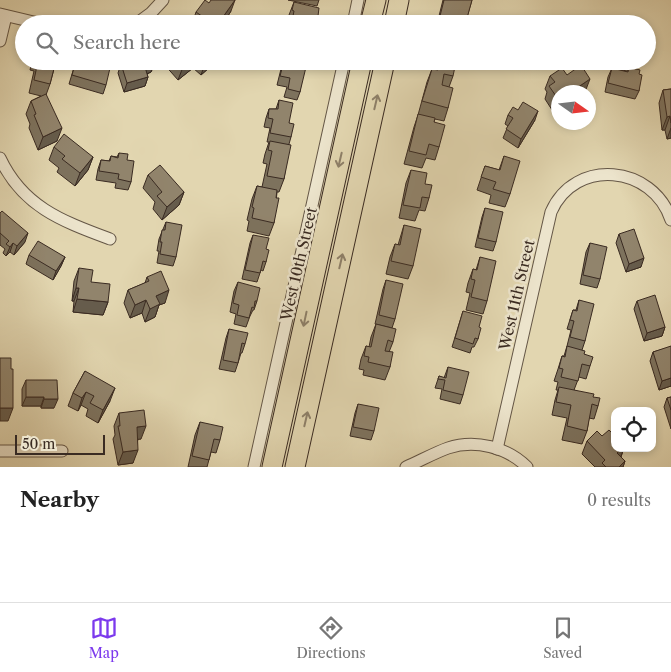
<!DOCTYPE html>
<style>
:root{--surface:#fff;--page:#f2f2f2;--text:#222;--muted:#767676;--line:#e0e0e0;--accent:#7c3aed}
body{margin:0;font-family:"Libre Caslon Text",serif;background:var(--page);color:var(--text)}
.controls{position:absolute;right:15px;bottom:15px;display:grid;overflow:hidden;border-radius:10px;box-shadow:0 2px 8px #0003}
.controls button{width:45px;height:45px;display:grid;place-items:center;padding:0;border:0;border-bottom:1px solid var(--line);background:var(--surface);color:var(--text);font:25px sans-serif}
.compass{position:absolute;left:551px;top:85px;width:45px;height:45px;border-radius:50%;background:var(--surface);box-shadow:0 2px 8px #0003;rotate:104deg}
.scale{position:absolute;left:15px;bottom:12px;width:90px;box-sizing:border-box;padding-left:5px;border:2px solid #3a2b22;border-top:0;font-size:14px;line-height:18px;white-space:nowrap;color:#3a2b22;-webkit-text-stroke:4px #ece4cc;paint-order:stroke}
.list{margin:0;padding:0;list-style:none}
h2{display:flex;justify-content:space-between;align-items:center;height:65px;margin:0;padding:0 20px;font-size:21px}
h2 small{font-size:16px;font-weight:400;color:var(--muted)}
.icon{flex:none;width:28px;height:28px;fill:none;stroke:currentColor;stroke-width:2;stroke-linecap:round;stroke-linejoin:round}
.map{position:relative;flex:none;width:671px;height:467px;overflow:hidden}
.search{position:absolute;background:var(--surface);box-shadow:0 2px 8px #0003;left:15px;right:15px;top:15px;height:55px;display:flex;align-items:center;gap:12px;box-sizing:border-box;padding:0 18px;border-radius:28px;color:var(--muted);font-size:19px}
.sheet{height:135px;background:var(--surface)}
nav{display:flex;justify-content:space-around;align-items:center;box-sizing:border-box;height:70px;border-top:1px solid var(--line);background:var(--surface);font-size:14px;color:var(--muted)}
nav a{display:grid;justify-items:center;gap:2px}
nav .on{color:var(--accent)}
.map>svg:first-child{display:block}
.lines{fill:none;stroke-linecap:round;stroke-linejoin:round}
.minor-casing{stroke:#645646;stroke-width:13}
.primary-casing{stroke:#3a2b22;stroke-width:21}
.minor{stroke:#ece4cc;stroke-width:11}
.primary{stroke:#e2d6b0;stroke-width:19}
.wall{fill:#7d725d;stroke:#3a2b22}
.shaded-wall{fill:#665c4c;stroke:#3a2b22}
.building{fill:#91846c;stroke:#3a2b22}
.oneway{stroke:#8e8069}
.labels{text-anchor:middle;stroke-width:5;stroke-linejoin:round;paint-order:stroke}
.street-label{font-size:15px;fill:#3a2b22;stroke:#ece4cc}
</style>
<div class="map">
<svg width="671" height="467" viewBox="0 0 671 467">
<rect width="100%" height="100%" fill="#e2d6b0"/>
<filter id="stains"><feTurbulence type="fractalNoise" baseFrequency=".004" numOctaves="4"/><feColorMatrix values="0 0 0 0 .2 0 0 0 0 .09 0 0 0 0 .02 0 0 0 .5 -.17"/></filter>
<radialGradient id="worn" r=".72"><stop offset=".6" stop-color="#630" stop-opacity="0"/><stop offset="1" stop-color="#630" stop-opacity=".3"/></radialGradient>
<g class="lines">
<defs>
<g id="minor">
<path d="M0,14L42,24"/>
<path d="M136,24L151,13L163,0"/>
<path d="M353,24L358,0"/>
<path d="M0,41L6,16"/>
<path d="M0,158C23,207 62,221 110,239"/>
<path d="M497,449L551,212C575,157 653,165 671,220"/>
<path d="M0,451H62"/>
<path d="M254,467L344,61"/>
<path d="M406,467C420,461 434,453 448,448C475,439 507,447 527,467"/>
</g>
<g id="primary">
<path d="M370,24L376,0"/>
<path d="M394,24L399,0"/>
<path d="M272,467L362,61"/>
<path d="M295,467L385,61"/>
</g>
</defs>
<!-- minor casing -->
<use href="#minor" class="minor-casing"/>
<!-- primary casing -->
<use href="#primary" class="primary-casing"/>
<!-- minor -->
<use href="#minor" class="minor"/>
<!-- primary -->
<use href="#primary" class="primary"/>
</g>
<!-- wall -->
<g class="wall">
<path d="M288,0H319L317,6Z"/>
<path d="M443,0H472L465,24H437Z"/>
<path d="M294,2L318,16L317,24L287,23L289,15Z"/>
<path d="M231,11L223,24H192L196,12Z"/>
<path d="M32,61H56L50,84L46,95L57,141L38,150L29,128L30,124L26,114L31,101L41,96L29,93L34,71L30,70Z"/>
<path d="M76,61L106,85L103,94L69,84Z"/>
<path d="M125,61H154L155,63L151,72L147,74L148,77L145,86L124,92L118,73L121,64L125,62Z"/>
<path d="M164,61H212L210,67L201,75L193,68L178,80L163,63Z"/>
<path d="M283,61H304L300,92L297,100L284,97L287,87L277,85Z"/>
<path d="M440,61L453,76L449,87L448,108L444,121L435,119L434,122L439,147L435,160L426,158L422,168L404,164L414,127L418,115L427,82L432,69L436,70Z"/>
<path d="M629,67L639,74V91L635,99L605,92L608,77L612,68L627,71Z"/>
<path d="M550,76L586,92H558V111L554,113L545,99L547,92L545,89Z"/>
<path d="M671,89V138L667,139L665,130H662L659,103L663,90Z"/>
<path d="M279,100L289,123L291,137L289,144L284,179L279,192H277L274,223L269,236L247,231L249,221L247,220L252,199L257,186L262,187L267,164L263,163L265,154L269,142H267L270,128L264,127L266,118L269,109H276Z"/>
<path d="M508,115L535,120L518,148L503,138L508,126L505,124Z"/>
<path d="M54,147L93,157L88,170L75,186L57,172L59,168L49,160Z"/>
<path d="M119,153L127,160L131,182L128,190L115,188L116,183L96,180L98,169L101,160L109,161L111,156L117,157Z"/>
<path d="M504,156L510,194L505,207L489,203L491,195L477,190L485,166L499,170Z"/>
<path d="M411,170L425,184L429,198L425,211L419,210L415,221L399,218L406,183Z"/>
<path d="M148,175L184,192L179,205L162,220L153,209L155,202L143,188Z"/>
<path d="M485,208L496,242L493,251L475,247L482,217Z"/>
<path d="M0,213L25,242L14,255L10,252L6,256L3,253L5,249L0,245Z"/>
<path d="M166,222L176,257L173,266L157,263L159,251H157L159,239Z"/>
<path d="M404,225L413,266L408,279L386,274L390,257L395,244L398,245Z"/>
<path d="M619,234L641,267L626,272L616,243Z"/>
<path d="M253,235L266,249V262L263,271L261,270L257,282L242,279L250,243Z"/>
<path d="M590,243L600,279L597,288L580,284L586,252Z"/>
<path d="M29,255L65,257L61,266L53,280L26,264Z"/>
<path d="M480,257L487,301L483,314L466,310L470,293L466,292L468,283L473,269L476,270Z"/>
<path d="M79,268L108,302L103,315L73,312L74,301H72L74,281Z"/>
<path d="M147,277L165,303L159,305L155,317L145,322L142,313L130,318L124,303L128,290L145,283Z"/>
<path d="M386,280L395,319L392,328L375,324L383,289Z"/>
<path d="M238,282L257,301L254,310H253L250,316L246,327L234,324L236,314L230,312L234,291Z"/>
<path d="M579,300L585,341L582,350L590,366L586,379L579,377L574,390L593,397L598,406L594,419L589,418L587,431L582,444L562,440L567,418L552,415L555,400L558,390H556L558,382L554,381L558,369L562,356H564L567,346L571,330L567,329L573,310H576Z"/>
<path d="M637,301L665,327L662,336L644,341L634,309Z"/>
<path d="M463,311L479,327L478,339L474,347H472L470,353L452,347Z"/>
<path d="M376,324L393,342L389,352L390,367L385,380L363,375L364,370L359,369L361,359L366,346L369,347L371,337Z"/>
<path d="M229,329L245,344L242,353H241L238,363L235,372L219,369L226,338Z"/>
<path d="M671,347V386L659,390L650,361L653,352Z"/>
<path d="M448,367L463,395L460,404L440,399L442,389L435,388L439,376L444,378Z"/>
<path d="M85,371L110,401L98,423L86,416L88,409L81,405L78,411L68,406L73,393Z"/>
<path d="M26,380L54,408H41V406H22V389Z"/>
<path d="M671,397V429L664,407L667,398Z"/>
<path d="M358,404L374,431L371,440L350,436L355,413Z"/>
<path d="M119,413L141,439H138L133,463L118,465L113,439L115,435L114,426Z"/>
<path d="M200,422L220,440L216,453L211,452L207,467H188L195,435Z"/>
<path d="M587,441L615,448H624L621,457L625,461L623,467H595L582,454Z"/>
</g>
<!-- shaded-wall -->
<g class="shaded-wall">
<path d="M235,0L231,11L223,24H218Z"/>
<path d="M190,61H196L193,68L178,80L183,67Z"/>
<path d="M206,61H212L210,67L201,75Z"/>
<path d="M155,63L151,72L142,76L145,67Z"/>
<path d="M148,77L145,86L124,92L127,83Z"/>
<path d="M590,79L585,92H571Z"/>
<path d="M558,102V111L554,113Z"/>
<path d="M538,111L535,120L518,148L521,139Z"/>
<path d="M670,116L665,130H662L667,117Z"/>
<path d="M62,128L57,141L38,150L43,137Z"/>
<path d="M671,128V138L667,139Z"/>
<path d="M93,157L88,170L75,186L80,173Z"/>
<path d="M184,192L179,205L162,220L167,207Z"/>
<path d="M28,233L25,242L14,255L17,246Z"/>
<path d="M13,243L10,252L6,256L10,247Z"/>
<path d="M65,257L61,266L53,280L56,271Z"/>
<path d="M644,258L641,267L626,272L629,264Z"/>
<path d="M76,288H79L74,301H72Z"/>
<path d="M169,290L165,303L159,305L155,317L145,322L150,309L156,296Z"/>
<path d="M77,299L108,302L103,315L73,312Z"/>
<path d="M146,300L142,313L130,318L135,305Z"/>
<path d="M665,327L662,336L644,341L647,333Z"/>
<path d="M671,378V386L659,390L662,381Z"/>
<path d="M115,388L110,401L98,423L103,410Z"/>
<path d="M86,392L81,405L78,411L82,398Z"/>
<path d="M26,397H44L41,406H22Z"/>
<path d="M44,399H58L54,408H41Z"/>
<path d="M0,408H13L8,421H0Z"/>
<path d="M146,426L141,439L132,440L137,427Z"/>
<path d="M622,448H624L620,459L617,453Z"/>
<path d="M138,450L133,463L118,465L123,452Z"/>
<path d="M625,461L623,467H619Z"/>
</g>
<!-- building -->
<g class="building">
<path d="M205,0L209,3L211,0H235L218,24H213L196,12Z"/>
<path d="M444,0H472L467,18H464L463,24H441L443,17L440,16Z"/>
<path d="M294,2L319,8L318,16H319L317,24H298L299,22L292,21L294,11L292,10Z"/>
<path d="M38,61H56L50,84L34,80Z"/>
<path d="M76,61H82L110,68L106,85L72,75Z"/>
<path d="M128,61H154L155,63L145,67L148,77L127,83L121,64Z"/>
<path d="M178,61H190L183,67Z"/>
<path d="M284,61H304L303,66L306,67L300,92L288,89L290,78L280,76Z"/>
<path d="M440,61L456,62L453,76L444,74L442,85L453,88L448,108L422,101L432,69L438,70Z"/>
<path d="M581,65L590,79L571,92H558V99L549,86L555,82L550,76L562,68L567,75Z"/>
<path d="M629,67L640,70L639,74L642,75L639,91L608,83L612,68L628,72Z"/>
<path d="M671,89V123L670,116L667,117L663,90Z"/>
<path d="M46,94L62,128L43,137L34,115L36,114L31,101Z"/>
<path d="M279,100L293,103L289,123L294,124L291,137L270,133L273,119L268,118L269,109H278Z"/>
<path d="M523,102L538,111L521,139L506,129L513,118L508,115L513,107L518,110Z"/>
<path d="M418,114L435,118L434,122L445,125L439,147L429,144L426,155L409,151Z"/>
<path d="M64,134L93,157L80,173L62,159L65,156L54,147Z"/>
<path d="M270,141L291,145L284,179L267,176L272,151L268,150Z"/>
<path d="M119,153L128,154L127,160L134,161L131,182L118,179L119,174L99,171L101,160L110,161L111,156L118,158Z"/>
<path d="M504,156L520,161L510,194L493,189L496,182L481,177L485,166L500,170Z"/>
<path d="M160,165L184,192L167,207L157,196L162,192L148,175Z"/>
<path d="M411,170L427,173L425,184L432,185L429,198L422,197L420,208L403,205Z"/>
<path d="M257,186L277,190L276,198H279L274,223L252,218L254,208L252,207Z"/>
<path d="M485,208L503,212L496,242L478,238Z"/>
<path d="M2,211L28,233L17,246L13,243L10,247L6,244L9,241L0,233V213Z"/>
<path d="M166,222L182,225L176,257L160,254L162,242H160L162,230H165Z"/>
<path d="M404,225L421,229L413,266L391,261L395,244L400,245Z"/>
<path d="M634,229L644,258L629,264L619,234Z"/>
<path d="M253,235L269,238L266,249L269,250L266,262L263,261L260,273L245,270Z"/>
<path d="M38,241L65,257L56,271L29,255Z"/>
<path d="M590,243L607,247L600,279L583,275Z"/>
<path d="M480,257L496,261L487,301L471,297L475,280L471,279L473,269L477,270Z"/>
<path d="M79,268L93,270L91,282L110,284L108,302L77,299L79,288H76Z"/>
<path d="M161,271L169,290L156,296L160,304L150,309L146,300L135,305L128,290L149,281L147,277Z"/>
<path d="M386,280L403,284L395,319L379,315Z"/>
<path d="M238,282L260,288L257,301H255L254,308L252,307L249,318L237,315L239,305L233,303Z"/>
<path d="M655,295L665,327L647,333L637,301Z"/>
<path d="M579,300L594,304L585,341L570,337L574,321L570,320L573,310L577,311Z"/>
<path d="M463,311L482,316L479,327L481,328L478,339L475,338L473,344L455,338Z"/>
<path d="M376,324L396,329L393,342L388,340L385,351L393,352L390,367L368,362L369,357L364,356L366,346L371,347Z"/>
<path d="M229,329L248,333L245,344L242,343L238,363L223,360Z"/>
<path d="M567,346L585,351L584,354L593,357L590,366L582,364L578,381L561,377L563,369L559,368L562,356L565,357Z"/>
<path d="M671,346V378L662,381L653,352Z"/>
<path d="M0,358H11V369H13V408H0Z"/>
<path d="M448,367L469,372L463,395L443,390L445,380L438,379L439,376L446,378Z"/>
<path d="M85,371L115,388L103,410L90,403L94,396L86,392L82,398L73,393Z"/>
<path d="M26,380H57L58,399H44V397H26Z"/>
<path d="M559,387L594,394L593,397L600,398L598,406L592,404L587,431L567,426L571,405L556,402Z"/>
<path d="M671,397V410L667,398Z"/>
<path d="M358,404L379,408L374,431L353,427Z"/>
<path d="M144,410L146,426L137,427L138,450L123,452L118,426H120L119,413Z"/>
<path d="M200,422L223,427L220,440L214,439L209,460L192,456Z"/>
<path d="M609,430L615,436V448H622L617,453L625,461L619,467H606L602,463L605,460L587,441L597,431L602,436Z"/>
</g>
<!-- one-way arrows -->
<defs><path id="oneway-shaft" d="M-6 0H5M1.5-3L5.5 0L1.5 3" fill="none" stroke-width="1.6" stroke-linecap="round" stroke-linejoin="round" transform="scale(1.25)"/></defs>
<g class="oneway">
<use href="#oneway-shaft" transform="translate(376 102) rotate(-77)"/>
<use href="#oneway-shaft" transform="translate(340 160) rotate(103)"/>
<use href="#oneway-shaft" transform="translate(341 261) rotate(-77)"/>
<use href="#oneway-shaft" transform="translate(305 319) rotate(102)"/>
<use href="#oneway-shaft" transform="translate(306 419) rotate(-77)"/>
</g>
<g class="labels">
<!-- street labels -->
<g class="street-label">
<text transform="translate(299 264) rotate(-77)" y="5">West 10th Street</text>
<text transform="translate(517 295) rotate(-77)" y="5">West 11th Street</text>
</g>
</g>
<rect width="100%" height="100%" filter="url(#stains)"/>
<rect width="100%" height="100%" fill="url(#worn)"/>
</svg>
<div class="controls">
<button><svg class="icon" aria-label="locate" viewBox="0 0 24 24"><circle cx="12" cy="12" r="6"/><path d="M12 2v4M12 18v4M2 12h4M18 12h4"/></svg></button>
</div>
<svg class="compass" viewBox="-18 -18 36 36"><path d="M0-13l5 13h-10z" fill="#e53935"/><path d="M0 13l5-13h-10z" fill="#767676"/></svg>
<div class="scale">50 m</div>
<div class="search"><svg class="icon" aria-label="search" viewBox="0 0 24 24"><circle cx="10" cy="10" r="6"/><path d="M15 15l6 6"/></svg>Search here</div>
</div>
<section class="sheet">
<h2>Nearby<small>0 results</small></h2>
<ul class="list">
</ul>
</section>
<nav>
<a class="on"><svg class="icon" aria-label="map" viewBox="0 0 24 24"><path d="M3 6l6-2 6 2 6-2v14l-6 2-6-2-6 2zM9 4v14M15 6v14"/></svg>Map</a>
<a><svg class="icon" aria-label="directions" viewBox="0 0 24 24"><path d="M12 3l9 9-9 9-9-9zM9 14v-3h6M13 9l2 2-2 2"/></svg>Directions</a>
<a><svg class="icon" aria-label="saved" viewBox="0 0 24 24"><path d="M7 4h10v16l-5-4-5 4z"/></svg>Saved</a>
</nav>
